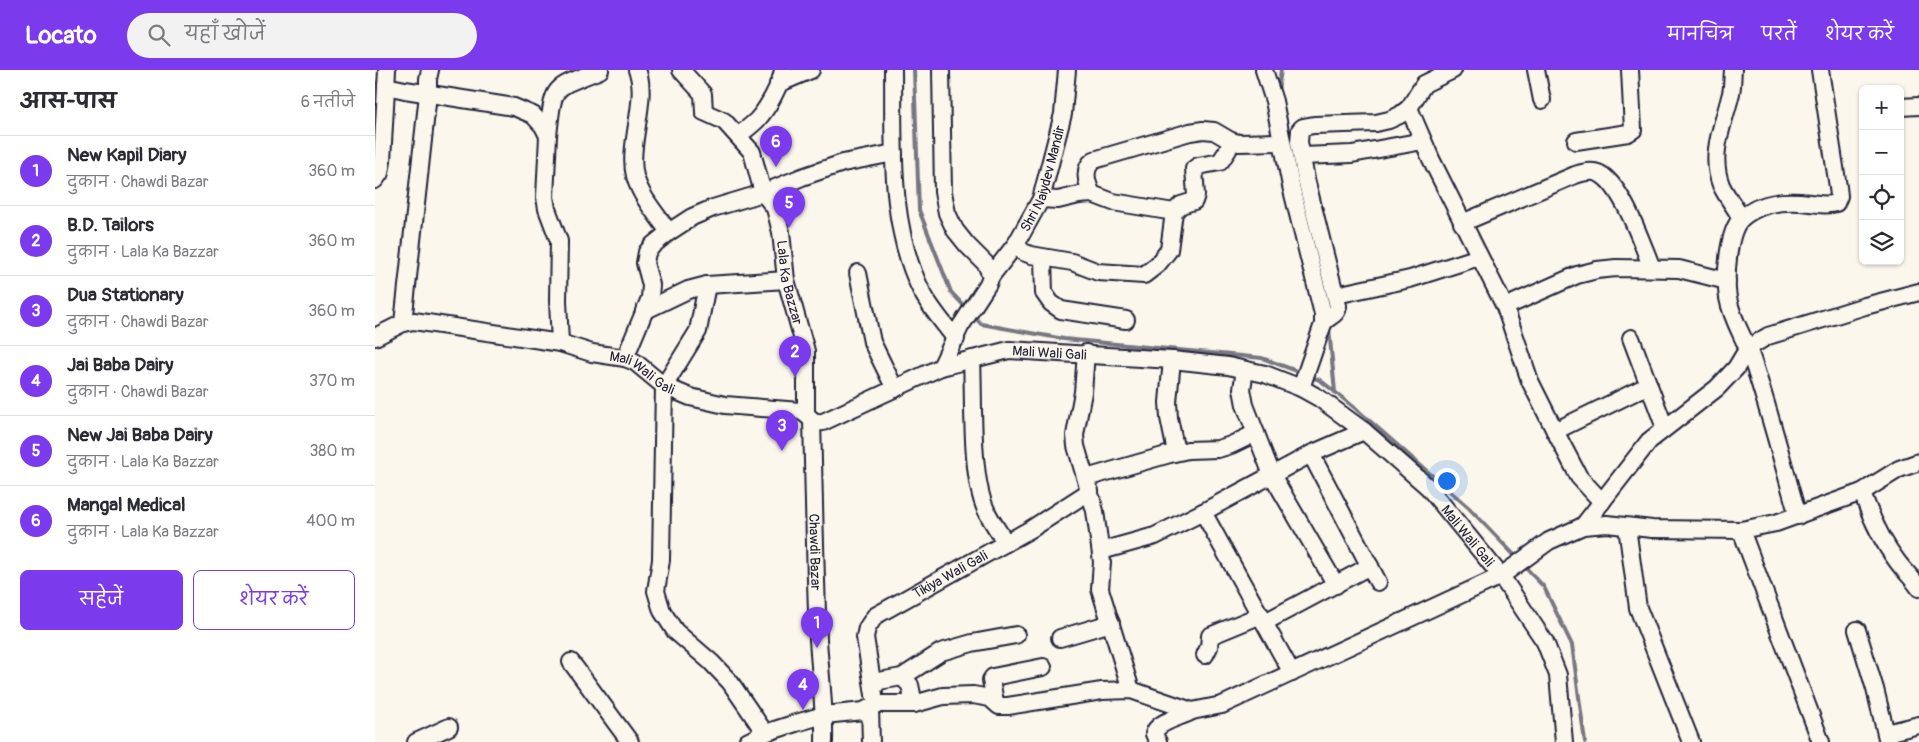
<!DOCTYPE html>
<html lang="hi">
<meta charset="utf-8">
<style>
:root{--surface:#fff;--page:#f2f2f3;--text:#2b2b33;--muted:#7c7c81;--line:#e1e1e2;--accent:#7c3aed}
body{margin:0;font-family:Pangolin,"Playpen Sans Deva",sans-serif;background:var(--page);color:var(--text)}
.controls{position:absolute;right:15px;top:15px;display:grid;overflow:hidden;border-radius:8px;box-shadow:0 1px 4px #0004}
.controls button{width:45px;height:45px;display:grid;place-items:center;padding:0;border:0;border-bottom:1px solid var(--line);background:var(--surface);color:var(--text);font:25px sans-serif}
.you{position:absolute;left:1071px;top:410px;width:18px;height:18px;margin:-12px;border:4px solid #fff;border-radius:50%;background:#1a73e8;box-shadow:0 0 0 8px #1a73e833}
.badge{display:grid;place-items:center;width:32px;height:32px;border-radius:50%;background:var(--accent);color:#fff;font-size:16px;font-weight:700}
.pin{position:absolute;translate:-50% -41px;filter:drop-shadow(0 1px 2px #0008)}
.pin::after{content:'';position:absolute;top:26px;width:18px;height:15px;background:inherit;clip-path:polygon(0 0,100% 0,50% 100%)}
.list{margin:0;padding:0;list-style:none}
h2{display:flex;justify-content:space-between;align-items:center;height:65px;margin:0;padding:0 20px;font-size:21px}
h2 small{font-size:16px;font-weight:400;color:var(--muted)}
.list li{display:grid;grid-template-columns:32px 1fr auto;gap:15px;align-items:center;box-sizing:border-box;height:70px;padding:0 20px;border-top:1px solid var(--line)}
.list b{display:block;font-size:19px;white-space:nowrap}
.list p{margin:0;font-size:16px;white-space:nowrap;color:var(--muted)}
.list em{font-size:16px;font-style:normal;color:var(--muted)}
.actions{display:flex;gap:10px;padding:15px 20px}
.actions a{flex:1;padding:11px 0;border:1px solid var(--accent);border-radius:8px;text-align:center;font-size:18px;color:var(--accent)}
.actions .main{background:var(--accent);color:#fff}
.icon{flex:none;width:28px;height:28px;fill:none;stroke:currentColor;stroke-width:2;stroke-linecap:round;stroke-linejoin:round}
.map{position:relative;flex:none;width:1544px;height:672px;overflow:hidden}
header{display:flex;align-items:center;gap:30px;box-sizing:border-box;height:70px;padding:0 25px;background:var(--accent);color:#fff}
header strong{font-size:24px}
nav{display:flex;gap:28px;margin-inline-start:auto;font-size:18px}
.search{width:350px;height:45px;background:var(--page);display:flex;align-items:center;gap:12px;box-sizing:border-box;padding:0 18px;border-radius:28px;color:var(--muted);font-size:19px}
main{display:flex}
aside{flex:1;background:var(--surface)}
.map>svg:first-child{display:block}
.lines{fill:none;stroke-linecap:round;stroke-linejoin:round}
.stream{stroke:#787681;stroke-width:4}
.minor-casing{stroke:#22223b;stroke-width:20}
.minor{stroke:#fbf7ec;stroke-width:16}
.labels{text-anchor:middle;stroke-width:5;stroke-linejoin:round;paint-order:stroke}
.street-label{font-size:14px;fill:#22223b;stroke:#fbf7ec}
</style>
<header>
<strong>Locato</strong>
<div class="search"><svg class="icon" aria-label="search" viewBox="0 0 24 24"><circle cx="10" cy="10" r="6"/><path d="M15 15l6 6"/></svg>यहाँ खोजें</div>
<nav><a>मानचित्र</a><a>परतें</a><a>शेयर करें</a></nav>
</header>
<main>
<aside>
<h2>आस-पास<small>6 नतीजे</small></h2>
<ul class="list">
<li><span class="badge">1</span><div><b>New Kapil Diary</b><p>दुकान · Chawdi Bazar</p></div><em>360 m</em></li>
<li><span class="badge">2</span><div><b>B.D. Tailors</b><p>दुकान · Lala Ka Bazzar</p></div><em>360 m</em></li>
<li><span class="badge">3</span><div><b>Dua Stationary</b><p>दुकान · Chawdi Bazar</p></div><em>360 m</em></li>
<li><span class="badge">4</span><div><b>Jai Baba Dairy</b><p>दुकान · Chawdi Bazar</p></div><em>370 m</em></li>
<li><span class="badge">5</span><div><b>New Jai Baba Dairy</b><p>दुकान · Lala Ka Bazzar</p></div><em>380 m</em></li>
<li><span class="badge">6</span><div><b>Mangal Medical</b><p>दुकान · Lala Ka Bazzar</p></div><em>400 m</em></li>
</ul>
<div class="actions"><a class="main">सहेजें</a><a>शेयर करें</a></div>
</aside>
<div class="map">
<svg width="1544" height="672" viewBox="0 0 1544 672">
<rect width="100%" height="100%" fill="#fbf7ec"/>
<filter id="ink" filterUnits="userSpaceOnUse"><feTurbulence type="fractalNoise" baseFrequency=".02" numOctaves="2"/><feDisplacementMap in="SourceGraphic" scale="10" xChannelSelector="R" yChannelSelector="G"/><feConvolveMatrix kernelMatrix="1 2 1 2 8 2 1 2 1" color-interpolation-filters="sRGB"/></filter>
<g filter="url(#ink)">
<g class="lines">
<!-- stream -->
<g class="stream">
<path d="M539,0L544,140L576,222L591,238"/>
<path d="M903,20L906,0"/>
<path d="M598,245L606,254L689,269L887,288L927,303"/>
<path d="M954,258L960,322"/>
<path d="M933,306L945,310L980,338L1094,438L1142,488"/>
<path d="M1148,495L1169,517L1197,575L1210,672"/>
</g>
<defs>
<g id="minor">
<path d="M262,0C274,28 252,75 260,106C265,126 282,145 294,162"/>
<path id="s1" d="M306,0L328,24L329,42L349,51L377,82L388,123L400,138L406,162L411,210L431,281V343"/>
<path d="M518,0C519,73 513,155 547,222C556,239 569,254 581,269"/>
<path d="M566,0L568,122L572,143L580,160L592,175L611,194L616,206L613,214L585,257L566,297"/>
<path d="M889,0L899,31L916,116L948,244V254"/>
<path d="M1161,0L1167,30"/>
<path d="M1358,0C1357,9 1358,19 1355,27C1348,56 1334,84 1346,115C1351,126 1360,137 1366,148"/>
<path d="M403,14L436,0"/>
<path d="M11,16L30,20L139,37L158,45L168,56L173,66L170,127L172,139L184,171L183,231L185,273"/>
<path d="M1525,37L1544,36"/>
<path d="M1034,38L1056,89L1130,237L1155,311L1180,361L1204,407L1227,432"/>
<path d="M173,66C179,11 177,20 225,0"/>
<path d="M363,66C369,61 376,56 382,50C393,38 405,16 408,0"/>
<path d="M1201,71L1253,63L1258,60L1255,0"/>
<path d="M927,86L977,84L1048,71"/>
<path d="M0,110L5,103L7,91L12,0"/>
<path d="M717,124C712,113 707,99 719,90L815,62L828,60L839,61L856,71L864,73L907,72"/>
<path d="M666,129L683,130L704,125L717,124L738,132L799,142"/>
<path d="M1087,153L1200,105C1207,103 1216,100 1223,103C1247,113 1267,174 1277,198"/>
<path d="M641,174L648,182L656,185L697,192L723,202L769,205L782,195L794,180L799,142L806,135L819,131L821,125L819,99L823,96L845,92L853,80L856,71"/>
<path d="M668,188L669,223L676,233L686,240L751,250"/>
<path d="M483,203L497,272L520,319"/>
<path id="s2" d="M616,206L641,174L666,129L688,44L692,0"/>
<path d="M332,215L323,261L289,316L286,490L281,521L287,541L300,561L336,592L355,612L390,663"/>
<path d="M961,225L1035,209L1104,187"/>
<path d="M1130,237L1202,205L1222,200L1241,198L1304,199L1352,211"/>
<path d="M269,241L313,220L332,215L411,210"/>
<path d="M28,253L53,24V9L55,0"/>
<path id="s3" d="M0,267L28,253L39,251L185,273L217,283L250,288L260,292L289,316L315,327L350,335L425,341C435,345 436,354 448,352L566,297L634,280L797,290L853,296L890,304L926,318L944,328L989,361L1053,417L1126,506L1170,572L1183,605L1189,672"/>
<path d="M1256,268L1290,358"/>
<path d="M711,283L708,322L700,365L701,376L720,441L727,492L725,519L756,620"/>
<path d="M250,288L275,228L276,215L270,193L272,182L278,175L294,162L317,147L338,138L388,123L427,107L468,93L519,83"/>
<path d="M597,289C599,329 595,405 611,440C616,451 624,462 631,473"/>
<path d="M797,290L793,332L794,348L801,382"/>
<path d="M870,300L867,319L870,335L897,405L961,515"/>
<path d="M926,318L948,254C952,246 962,247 963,236L931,109L924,72L925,60L928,57L939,55L1001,53L1014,50L1025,45L1034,38L1049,14L1078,0"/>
<path id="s4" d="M437,351C439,424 440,496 443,569C445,604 450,637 449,672"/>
<path d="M1180,361L1274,315"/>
<path d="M936,384L1003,512"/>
<path d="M711,408L795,384L813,380L843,379L856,375L881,363"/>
<path d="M1487,422C1496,448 1506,470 1522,491C1529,501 1538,508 1544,518"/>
<path d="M1423,446C1408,394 1395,343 1378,292C1371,270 1357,251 1353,228C1350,210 1352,161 1367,148C1386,131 1411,130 1435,133C1445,134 1452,136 1461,133L1464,126L1463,117L1445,0"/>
<path d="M1208,456L1274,371L1342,318L1361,298L1373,278L1393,266L1490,236L1544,222"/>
<path d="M1252,457L1263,538L1316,672"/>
<path d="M1366,460L1446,672"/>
<path d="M726,481L780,466L828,442"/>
<path d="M890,552L995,496"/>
<path d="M1482,560L1500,619L1513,672"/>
<path d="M685,568L736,553"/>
<path d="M830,585L834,577L835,566L886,545"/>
<path d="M196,592L255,672"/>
<path d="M917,603L828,442L936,384L989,361"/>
<path d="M527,607L566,582L597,573L641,565"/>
<path id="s5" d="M498,618L490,567L492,558L500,546L656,459L715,421"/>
<path d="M499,625L498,618L504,611L527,607L535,615L539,634"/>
<path d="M620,632L616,610L618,607L668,597"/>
<path d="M495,638L496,672"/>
<path d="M1511,663L1544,655"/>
<path d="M41,672L74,657"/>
<path d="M372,672L390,663L421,653L449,645L489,641L501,634H539L568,626L598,625L615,628L624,636H633L727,621L756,620L817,641L847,635L1126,506L1174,471L1208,456L1232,454L1277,459L1366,460L1401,453L1487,422L1524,399L1544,392"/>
<path d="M783,672L779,664C782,651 805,648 817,641"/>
</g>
</defs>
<!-- minor casing -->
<use href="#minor" class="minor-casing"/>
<!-- minor -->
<use href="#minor" class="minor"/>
</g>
</g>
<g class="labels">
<!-- street labels -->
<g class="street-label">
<text dy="5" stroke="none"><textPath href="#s2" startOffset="112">Shri Naiydev Mandir</textPath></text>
<text dy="5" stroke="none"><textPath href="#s1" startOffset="252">Lala Ka Bazzar</textPath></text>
<text dy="5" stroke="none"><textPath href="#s3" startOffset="712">Mali Wali Gali</textPath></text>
<text dy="5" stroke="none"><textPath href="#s3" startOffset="279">Mali Wali Gali</textPath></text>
<text dy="5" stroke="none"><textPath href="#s3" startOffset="1192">Mali Wali Gali</textPath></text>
<text dy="5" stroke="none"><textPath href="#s4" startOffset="131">Chawdi Bazar</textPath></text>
<text dy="5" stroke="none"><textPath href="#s5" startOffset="161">Tikiya Wali Gali</textPath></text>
</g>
</g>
</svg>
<div class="controls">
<button>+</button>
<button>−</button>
<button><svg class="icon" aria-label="locate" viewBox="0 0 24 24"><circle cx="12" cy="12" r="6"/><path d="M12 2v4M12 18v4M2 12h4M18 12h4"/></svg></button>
<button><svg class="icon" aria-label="layers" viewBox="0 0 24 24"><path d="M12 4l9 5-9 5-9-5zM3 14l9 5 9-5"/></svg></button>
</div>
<div class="you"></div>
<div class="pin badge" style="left:442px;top:578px">1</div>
<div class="pin badge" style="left:420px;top:307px">2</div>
<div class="pin badge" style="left:407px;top:381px">3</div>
<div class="pin badge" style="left:428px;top:640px">4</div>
<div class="pin badge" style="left:414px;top:158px">5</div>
<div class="pin badge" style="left:401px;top:97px">6</div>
</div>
</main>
